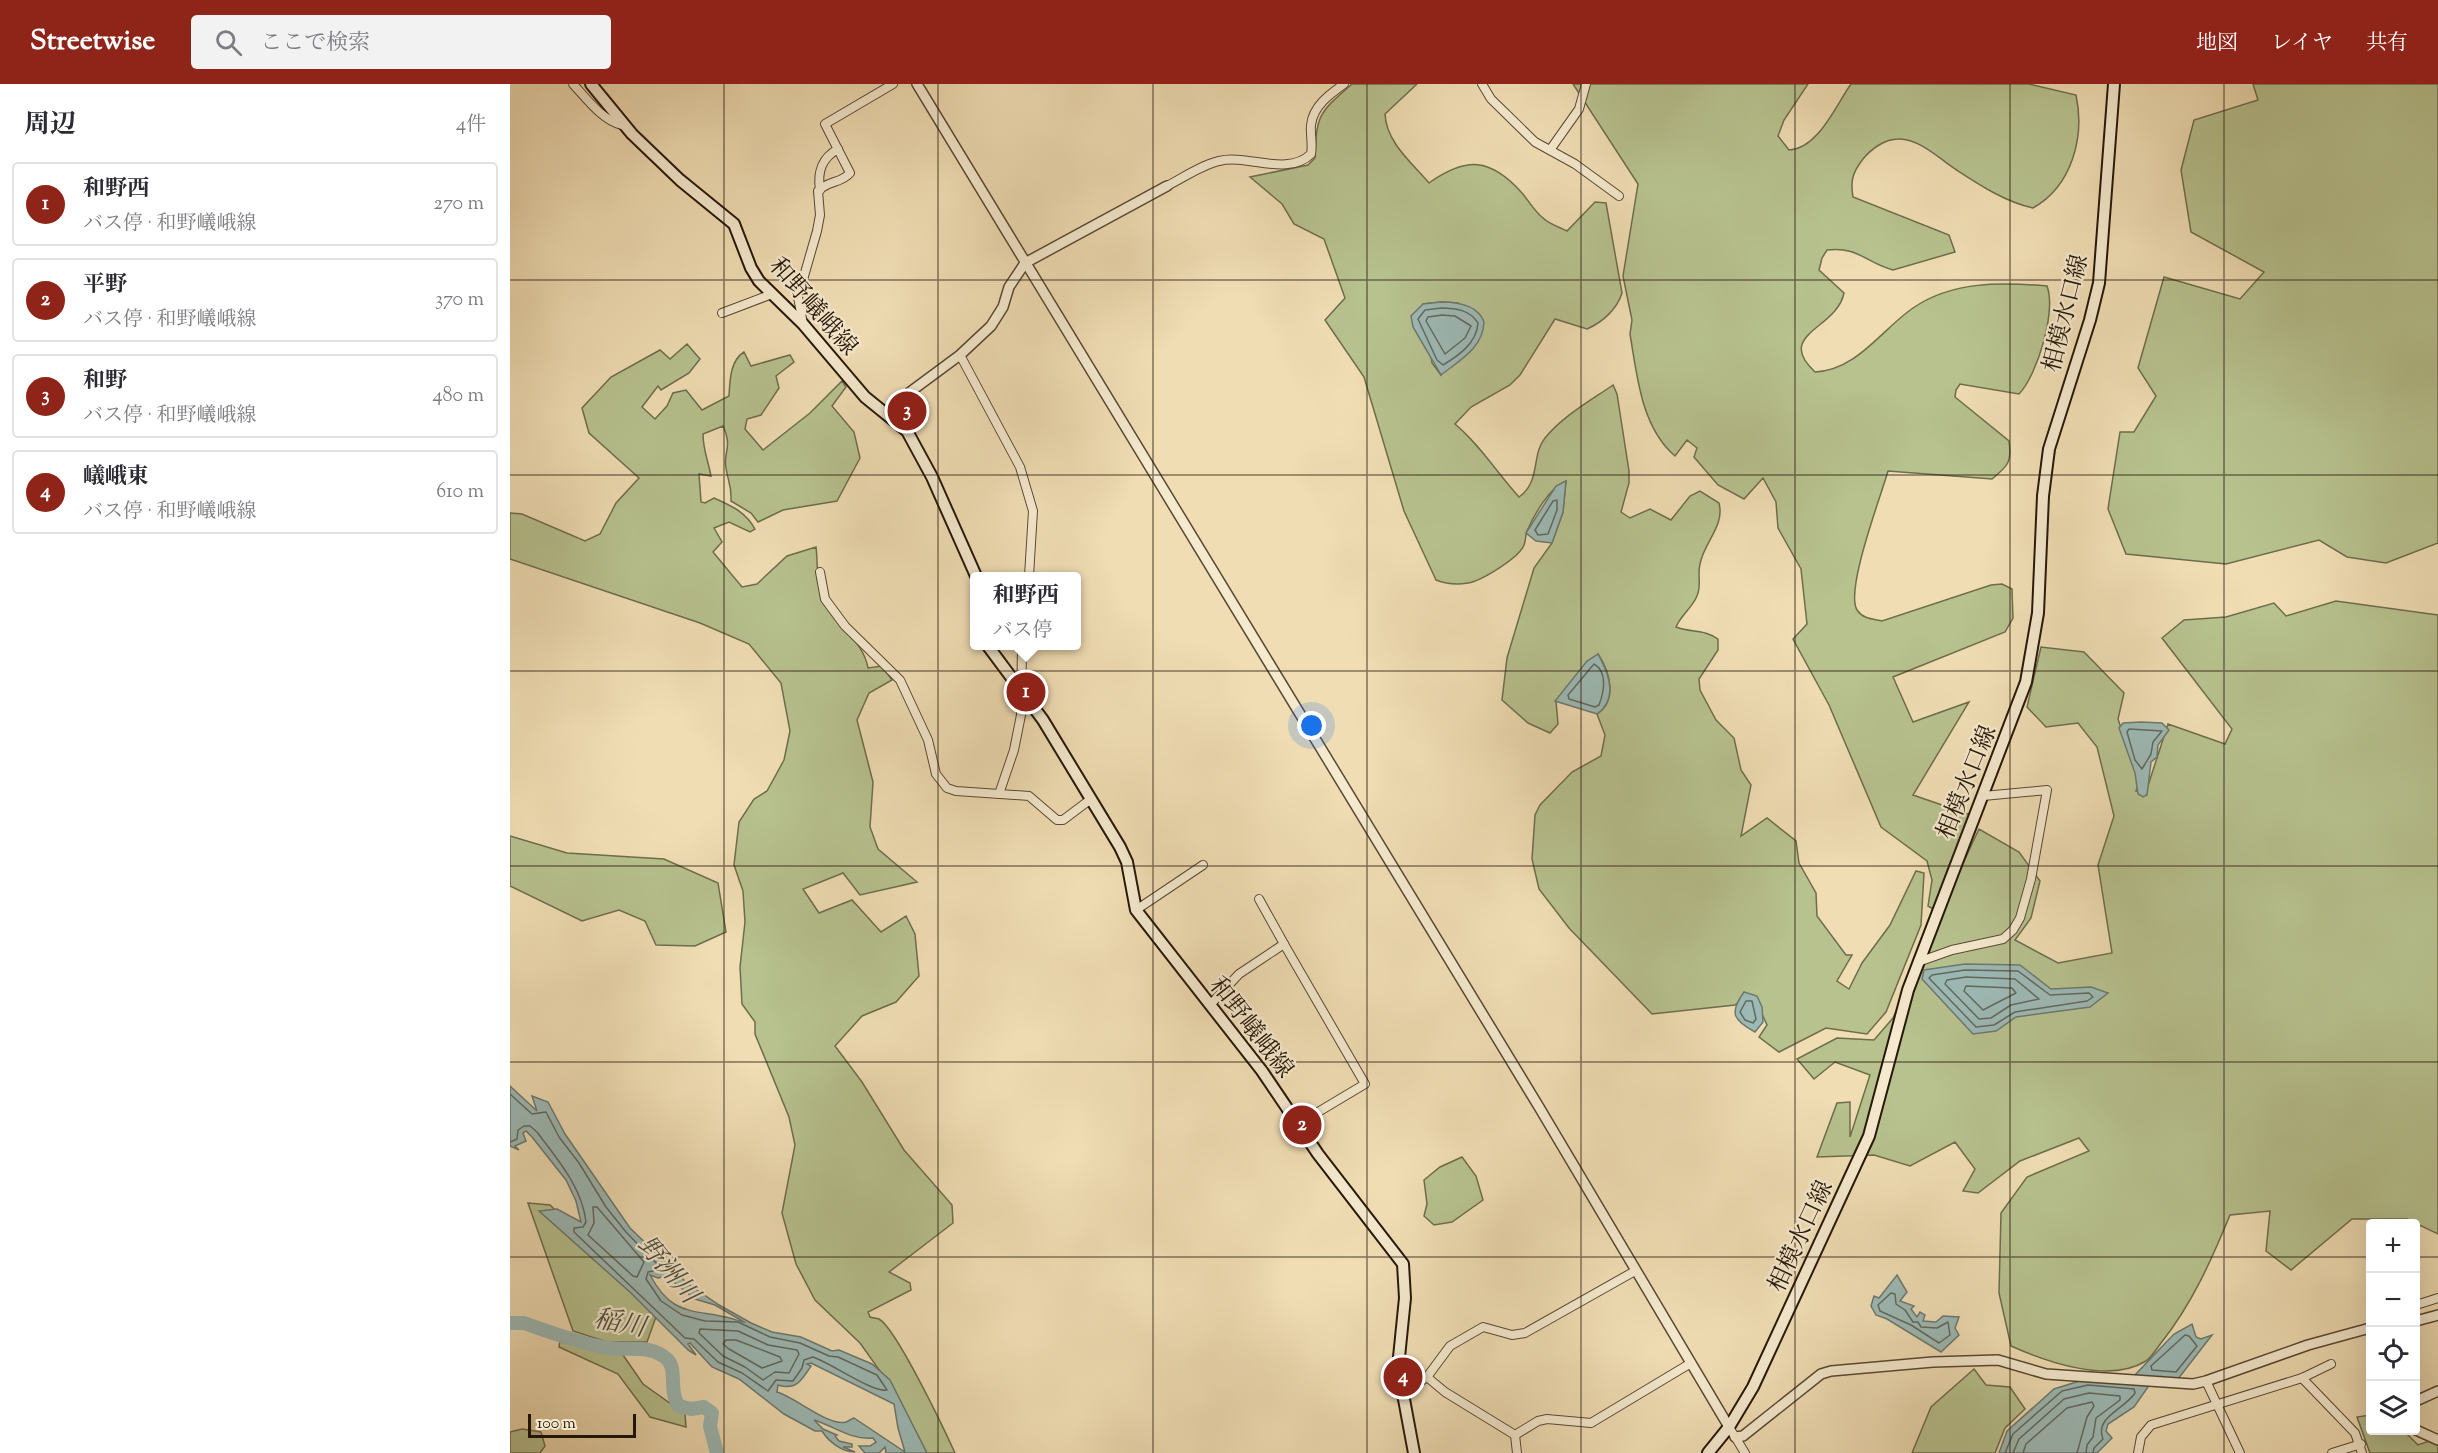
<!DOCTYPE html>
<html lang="ja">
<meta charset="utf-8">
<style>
:root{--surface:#fff;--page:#f2f2f3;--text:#2b2b33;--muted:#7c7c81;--line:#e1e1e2;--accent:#8f2418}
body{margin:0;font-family:"Sorts Mill Goudy","Noto Serif JP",serif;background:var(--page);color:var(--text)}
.controls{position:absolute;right:18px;bottom:18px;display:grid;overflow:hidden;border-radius:6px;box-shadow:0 6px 24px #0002}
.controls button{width:54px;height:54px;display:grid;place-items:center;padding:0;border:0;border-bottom:2px solid var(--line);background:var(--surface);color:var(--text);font:30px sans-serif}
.scale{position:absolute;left:18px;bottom:15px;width:108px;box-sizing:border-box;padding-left:6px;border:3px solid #261808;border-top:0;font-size:16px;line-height:21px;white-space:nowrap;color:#261808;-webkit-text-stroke:4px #f5e9ce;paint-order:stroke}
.you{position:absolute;left:802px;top:642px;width:21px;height:21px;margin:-15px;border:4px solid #fff;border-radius:50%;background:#1a73e8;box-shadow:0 0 0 9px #1a73e833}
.badge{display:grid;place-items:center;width:39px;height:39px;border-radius:50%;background:var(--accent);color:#fff;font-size:20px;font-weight:700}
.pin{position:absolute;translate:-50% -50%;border:3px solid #fff;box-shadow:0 2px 6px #0006}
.popup{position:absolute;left:460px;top:488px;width:111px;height:78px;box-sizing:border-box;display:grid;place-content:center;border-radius:6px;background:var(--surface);filter:drop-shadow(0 2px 4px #0005);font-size:20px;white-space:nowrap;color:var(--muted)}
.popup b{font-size:22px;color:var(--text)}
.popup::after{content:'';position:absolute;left:50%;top:100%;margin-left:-12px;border:12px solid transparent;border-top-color:var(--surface)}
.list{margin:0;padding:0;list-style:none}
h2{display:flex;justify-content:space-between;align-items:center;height:78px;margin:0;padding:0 24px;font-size:26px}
h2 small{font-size:20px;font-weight:400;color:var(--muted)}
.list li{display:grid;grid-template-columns:39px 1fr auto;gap:18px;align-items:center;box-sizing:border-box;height:84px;margin:0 12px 12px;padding:0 12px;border:2px solid var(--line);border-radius:6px}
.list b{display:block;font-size:22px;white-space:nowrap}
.list p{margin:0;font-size:20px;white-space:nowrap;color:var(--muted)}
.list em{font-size:20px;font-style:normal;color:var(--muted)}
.icon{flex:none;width:33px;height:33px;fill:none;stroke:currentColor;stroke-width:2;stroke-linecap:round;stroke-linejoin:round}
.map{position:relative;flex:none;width:1928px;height:1369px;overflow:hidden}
header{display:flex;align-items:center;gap:36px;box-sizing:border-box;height:84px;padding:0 30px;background:var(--accent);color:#fff}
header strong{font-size:28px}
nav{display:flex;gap:33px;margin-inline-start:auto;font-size:21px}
.search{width:420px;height:54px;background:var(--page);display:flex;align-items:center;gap:15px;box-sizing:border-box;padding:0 21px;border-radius:6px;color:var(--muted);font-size:22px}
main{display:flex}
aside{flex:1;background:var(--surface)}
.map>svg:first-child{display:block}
.green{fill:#b7c28f;stroke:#6e6d4c;stroke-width:1.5;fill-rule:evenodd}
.water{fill:#9dbab6;stroke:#6d7970;stroke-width:1.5;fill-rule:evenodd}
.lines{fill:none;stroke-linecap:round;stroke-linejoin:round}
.shore{stroke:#62695f;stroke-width:1.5}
.river{stroke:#9dbab6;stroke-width:14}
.minor-casing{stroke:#584933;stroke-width:10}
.tertiary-casing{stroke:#584933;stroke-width:12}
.secondary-casing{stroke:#261808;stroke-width:14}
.minor{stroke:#f5e9ce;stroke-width:8}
.tertiary{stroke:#f5e9ce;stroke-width:9}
.secondary{stroke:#f5e9ce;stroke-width:10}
.grid{fill:none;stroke:#261808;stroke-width:1.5;stroke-opacity:0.55}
.labels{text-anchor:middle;stroke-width:4.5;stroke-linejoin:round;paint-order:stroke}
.street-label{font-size:24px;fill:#261808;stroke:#f5e9ce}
.water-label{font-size:26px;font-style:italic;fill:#505145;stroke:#f5e9ce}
</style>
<header>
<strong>Streetwise</strong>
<div class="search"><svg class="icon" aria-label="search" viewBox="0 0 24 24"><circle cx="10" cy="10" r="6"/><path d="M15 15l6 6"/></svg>ここで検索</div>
<nav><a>地図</a><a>レイヤ</a><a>共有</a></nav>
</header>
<main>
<aside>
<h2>周辺<small>4件</small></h2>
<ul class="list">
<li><span class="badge">1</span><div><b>和野西</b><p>バス停 · 和野嶬峨線</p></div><em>270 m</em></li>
<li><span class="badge">2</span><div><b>平野</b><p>バス停 · 和野嶬峨線</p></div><em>370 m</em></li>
<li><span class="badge">3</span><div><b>和野</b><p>バス停 · 和野嶬峨線</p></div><em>480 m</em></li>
<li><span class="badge">4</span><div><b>嶬峨東</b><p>バス停 · 和野嶬峨線</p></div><em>610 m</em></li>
</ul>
</aside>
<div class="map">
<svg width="1928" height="1369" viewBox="0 0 1928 1369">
<rect width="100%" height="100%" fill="#f0ddb4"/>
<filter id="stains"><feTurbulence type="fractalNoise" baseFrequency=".00333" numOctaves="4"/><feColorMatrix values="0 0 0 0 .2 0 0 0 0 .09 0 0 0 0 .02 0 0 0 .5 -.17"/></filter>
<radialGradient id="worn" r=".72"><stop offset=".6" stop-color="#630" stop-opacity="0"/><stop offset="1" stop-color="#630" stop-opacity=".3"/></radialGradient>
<!-- green -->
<g class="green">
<path d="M842,0H907L875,30C876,58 902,79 919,99C956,73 980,73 1012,109C1019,117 1024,127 1033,134C1039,140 1049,143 1057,147L1085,118L1096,119L1112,209C1107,225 1093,238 1077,245L1045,235L1010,291L1000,301L961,323L945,340C970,361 987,389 1009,413C1031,398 1021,371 1035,354C1053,332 1080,317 1103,301L1107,310L1119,387V399L1111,428L1120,434L1140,425L1161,436L1180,412L1190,407L1209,419C1215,442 1194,458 1190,480C1187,491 1192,501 1187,512C1182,524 1171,531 1166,543C1182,549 1194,545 1208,555V566L1189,595L1190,606L1206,636L1224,654L1231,686L1241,701L1231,752L1257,734L1286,757L1289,779L1306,809L1307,832L1336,871H1342L1327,897L1339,905L1352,879L1380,841L1406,787L1414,789L1411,841L1376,928L1357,950L1316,944L1269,968L1249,953L1257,941L1246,917L1234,913L1225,921L1142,930L1059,844L1029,805L1022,775L1025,731L1030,721L1062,688L1091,672L1095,651L1087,630C1108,616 1100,588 1088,570L1046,617L1048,640L1040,649L1018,639L992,616L997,574L1024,484L1042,459L1053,428L1056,397C1039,404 1024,431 1017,447C1015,452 1016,457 1014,461C1009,474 971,497 958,499C947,501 936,500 926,496L894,427L854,293L815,236L835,214L814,155L784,140L772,120L740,93L798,81L805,74C806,30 810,28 842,0ZM931,218L948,219L931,291L922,279L913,220Z"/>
<path d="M1063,0H1298L1274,36L1268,52L1279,66C1308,65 1326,21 1341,0H1519L1566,11C1575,53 1562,102 1523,124C1495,118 1468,100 1445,85C1429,74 1408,54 1388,55C1375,55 1361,65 1353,75C1343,88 1340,96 1343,113L1439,151L1445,168L1383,186C1356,179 1348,162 1317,166L1312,174L1309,186L1334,209C1327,245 1264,250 1305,288C1347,286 1371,246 1403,224C1442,197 1492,198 1537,202C1546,227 1528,290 1509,310L1450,300L1446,306L1445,313L1499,357C1502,378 1498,382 1482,395L1378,387C1371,412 1335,506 1347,526C1353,535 1363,535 1372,537L1481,501L1492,500L1502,505L1503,534L1495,548L1383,593L1403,638L1459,618L1403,711L1464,732L1441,805L1469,745L1509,768L1530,797L1521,834L1505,856L1548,879L1602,869L1588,781L1604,732L1587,663L1568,639L1536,643L1517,623L1531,563L1574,568L1614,609L1608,635L1629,699L1626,707L1636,708L1658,640L1715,660L1722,645L1652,554L1674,536L1716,533L1764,519L1776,532L1826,517L1928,531V1150L1897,1135H1842L1781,1186L1756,1167L1760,1127L1720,1131C1701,1177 1682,1220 1651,1259C1647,1264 1642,1273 1636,1277C1599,1300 1537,1278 1501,1262L1489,1209L1491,1129L1517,1093L1579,1067L1569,1054L1510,1077L1468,1109L1453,1107L1465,1085L1445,1058L1400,1082L1364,1071L1307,1073L1327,1019L1340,1018V1053L1360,991L1325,978L1304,995L1287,975L1327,954L1364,956L1383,934L1430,829L1418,822L1422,796L1417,777L1371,743L1319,621L1283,555L1297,540L1291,485L1268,444L1266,418L1253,394L1234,415L1208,401L1184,373L1187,364L1177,356L1165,372C1131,343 1127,291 1120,250L1122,236L1113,192L1128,100Z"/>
<path d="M1743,0H1928V459L1876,479L1837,473L1809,456L1716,480L1616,470L1598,425L1610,348H1624L1646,312L1628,284L1654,193L1730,215L1754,188L1681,148L1671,86L1684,36L1748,16Z"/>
<path d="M177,260L190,275L179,289L151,306L148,302L132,323L145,335L157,322L163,309L176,306L192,326L219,312C220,296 220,277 234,268L241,282L280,271L284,278L266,292L269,304L251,331L237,335L235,345L253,366L300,329L332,297L336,303L322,322L344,348L350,374L327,417L273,426L248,438L241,429L221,417C222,402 218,398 216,384C213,367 223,364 213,342L193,350C193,366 198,376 201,392L189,390L191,418L195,419L204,414C221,422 235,427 245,445L240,448L219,438L204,444L212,458L203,468L232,503L247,500L277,472L306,463C308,478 306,501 313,514C324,541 353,555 358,584L372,582L382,596L359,609L347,636L363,698L360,743L368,765L407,798L350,811L333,789L293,805L309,829L342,816L371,848L396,832L405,850L409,892L386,918L352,932L325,962L352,998L394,1066L442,1121L443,1139L379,1188L400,1199L401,1206L358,1228L360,1233C363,1234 366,1234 369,1235C386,1244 435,1347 445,1369H409L380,1301L350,1259L305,1216L286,1180L272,1129L285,1061L279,1033L245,950V938L232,920L230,883L235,838L233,807L224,781L229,738L244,715L257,707L274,676L280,647L271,599L239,560L190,539L0,475V429L12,430L75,457L90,450L106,419L129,394L79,349L72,324L101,293L150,266L160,275Z"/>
<path d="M0,752L57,769L154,775L208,799L216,848L185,862L146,861L135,837L109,826L72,837L0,802Z"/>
<path d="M952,1073L966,1092L973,1116L942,1138L924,1141L914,1132L917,1120L914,1096L930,1083Z"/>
<path d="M18,1119L40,1121L101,1180L147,1230L137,1258H97L63,1247Z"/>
<path d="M50,1257L113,1271L133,1300L175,1330L176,1343L140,1333L108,1290L49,1263Z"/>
<path d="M1464,1285L1476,1301L1500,1303L1515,1325L1495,1344L1485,1369H1402L1421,1323Z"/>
<path d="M1860,1331V1346L1894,1347L1908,1361L1928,1354V1369H1860L1847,1333Z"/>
<path d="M12,1345L31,1348L35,1362L30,1369H0V1348Z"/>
</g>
<!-- water -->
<g class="water">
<path d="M931,218C947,218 968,221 974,238C973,264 950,276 931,291L903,243L901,232L913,220Z"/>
<path d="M1056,397L1053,428L1042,459L1026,457L1016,449L1046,402Z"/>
<path d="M1088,570C1099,589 1108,615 1087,630L1045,617L1077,577Z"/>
<path d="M1631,638L1652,639L1659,646L1648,661L1647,673L1641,678L1637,711L1633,713L1628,710L1625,689L1609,644L1613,639Z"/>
<path d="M1455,880L1510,881L1541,905L1581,903L1598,909L1580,923L1506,933L1486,947L1463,950L1412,895L1414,886Z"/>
<path d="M1234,908L1247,912L1252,923L1253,938L1245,948C1223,936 1219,929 1234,908Z"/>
<path d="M0,1002L27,1027L22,1012L38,1018L55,1050L120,1144L177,1199L209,1221L241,1239L262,1248L291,1253L322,1267L329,1266L362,1280L380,1296L417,1369H376L375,1363L369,1369H355L349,1362H360L366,1358L363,1354C340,1356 324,1342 304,1336L313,1345L327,1351L325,1352L329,1357L342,1360V1363H333L345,1368C332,1368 319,1358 312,1347H305L274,1330L229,1295L202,1283L180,1259L178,1260L186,1271L178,1266L121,1209L29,1127L47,1125L71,1138L66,1117L56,1096L22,1053L16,1047L13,1049L16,1057L5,1062L9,1066L0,1062ZM140,1191L148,1194L156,1192L185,1215L205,1221L234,1238C229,1238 225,1235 220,1234C181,1225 162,1232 140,1191ZM301,1279L384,1320L388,1344L395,1368L344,1334C341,1335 339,1337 336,1338C319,1343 285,1313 267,1308L268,1301C286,1307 292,1296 301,1282L297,1280Z"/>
<path d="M1387,1191L1397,1208L1390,1217L1404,1222L1401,1225L1407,1233L1410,1228L1415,1231L1413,1237L1426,1238L1433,1232L1449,1233L1445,1244L1449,1251L1431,1268L1377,1235L1366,1231L1361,1222L1364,1212L1369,1214Z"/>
<path d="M1682,1240L1686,1253L1691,1255L1702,1251L1668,1295L1625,1291L1664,1250Z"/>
<path d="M1576,1295L1636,1300L1638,1303L1624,1323L1598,1340L1596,1347L1602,1354L1587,1369H1489L1497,1347L1544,1305Z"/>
</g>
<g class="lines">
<!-- shore -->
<g class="shore">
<path d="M931,224C946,224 960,226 968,239C967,259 948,272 933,281L927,276L908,235L915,226Z"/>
<path d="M932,231L945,232L961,242L955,254L935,270L916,237L918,233Z"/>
<path d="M1047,416V426L1038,450L1028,451L1025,446L1043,417Z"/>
<path d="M1084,580C1098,588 1094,608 1089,621L1085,623L1059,615L1058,611Z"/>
<path d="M1619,645L1652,647L1643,658L1641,670L1632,685L1625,676L1617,648Z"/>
<path d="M1455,886L1508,887L1540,911L1579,909L1583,913L1577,917L1505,928L1484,941L1466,943L1419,894L1422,891Z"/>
<path d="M1456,893L1505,895L1529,915L1501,921L1481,934L1469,935L1435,900L1437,896Z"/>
<path d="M1456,902L1502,904L1506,909L1473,926L1454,907Z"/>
<path d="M1236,917H1242L1246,935L1243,939L1235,936L1230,928Z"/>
<path d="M0,1010L22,1030L36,1028L49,1053L69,1079L96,1123L116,1148L149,1182L148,1186L138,1188L136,1195L151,1217L172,1231L195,1237L228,1238L260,1253L290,1259L319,1272L328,1273L367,1291L377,1306C363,1309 321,1279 303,1273L294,1276L292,1284L283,1297L266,1296L258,1307L232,1289L208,1278L184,1255L175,1254L64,1148V1144L73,1143L76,1138C72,1103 47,1075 27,1048L20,1042H14L8,1046L7,1055L0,1058"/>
<path d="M83,1123H87L134,1178L127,1193L123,1192L78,1151L84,1139Z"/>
<path d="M1381,1209L1385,1210L1386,1220L1395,1226L1403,1238H1408L1411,1243L1427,1244L1438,1238L1440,1251L1429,1259L1401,1241L1370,1227L1368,1221Z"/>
<path d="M190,1245L228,1247L258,1261L287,1266L289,1270L279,1289L265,1288L253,1296L235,1283L213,1272L189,1249Z"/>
<path d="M1675,1251L1679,1252L1687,1262L1666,1288L1642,1286L1641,1282Z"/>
<path d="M216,1256H226L270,1273L272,1277L252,1284L219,1265L213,1260Z"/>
<path d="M1495,1369L1503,1350L1552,1307L1578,1301L1624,1305L1625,1309C1615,1325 1584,1333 1593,1355L1584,1364L1583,1369"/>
<path d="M1503,1369L1509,1355L1554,1315L1579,1309L1610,1312V1316L1586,1334L1583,1353L1577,1361L1576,1369"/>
<path d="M1513,1369L1516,1360L1557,1324L1582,1318L1584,1322L1577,1333L1567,1369"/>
</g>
<!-- river -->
<path class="river" d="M0,1239H14C36,1247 76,1261 99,1264C118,1267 141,1260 157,1275C168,1286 158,1307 169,1322L181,1325L194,1323L202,1329L200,1342L207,1369"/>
<defs>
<g id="minor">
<path d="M63,0C76,14 93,37 112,41"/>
<path d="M972,0L981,15L1025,58L1065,80L1109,112"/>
<path d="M1040,66L1069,25L1076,0"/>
<path d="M657,102C673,94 691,81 709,77C738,70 777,93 801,70C803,60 800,50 801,41C803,22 820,10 834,0"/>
<path d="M310,106C307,87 312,74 328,65"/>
<path d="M212,229L262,210"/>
<path d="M293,240L288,213L307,147L310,131L308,107C317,97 332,99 340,89L315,40L383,0"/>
<path d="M450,271L510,383L523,427L519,492"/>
<path d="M310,488L315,515L335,542L390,596L418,656L426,690L437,704L446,707L519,712L547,736H553L581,715"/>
<path d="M489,710L504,666L511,631L512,562"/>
<path d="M626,826L693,781"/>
<path d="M774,860L855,1000L788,1040"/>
<path d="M1408,878L1442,866L1493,855L1503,846L1510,834L1521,795L1537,706L1473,712"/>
<path d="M700,921L729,890L774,860L749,815"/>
<path d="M1906,1221L1928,1214"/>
<path d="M917,1293L935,1308L1005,1351"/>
<path d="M1792,1294L1845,1349L1852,1369"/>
<path d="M1696,1297L1730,1369"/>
<path d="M892,1310L917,1293L940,1262L973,1243L1002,1251L1015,1249L1125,1187"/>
<path d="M1219,1343L1235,1369"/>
<path d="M1005,1351L1028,1337L1037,1335L1081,1339L1181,1279"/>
<path d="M1005,1351L1007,1369"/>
<path d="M1628,1369L1631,1353L1641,1341L1792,1294L1821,1280"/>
<path d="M1822,1369L1851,1360"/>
</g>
<g id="tertiary">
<path d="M407,0L1029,1023L1219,1343"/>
<path d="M382,333L400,308L450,271L481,242L493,223L499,203L515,179L657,102"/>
<path d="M1906,1237L1928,1231"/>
<path d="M1906,1317L1928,1307"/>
<path d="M1906,1346L1928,1356"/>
<path d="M1225,1353L1233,1352L1311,1290L1321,1287L1423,1278L1488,1276L1536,1290L1683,1300L1696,1297L1798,1261L1860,1244"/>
</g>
<g id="secondary">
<path d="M81,0L122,50L170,96L224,140L241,184L249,197L293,240L355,313L397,347L422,393L466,492"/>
<path d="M478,562L533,636L610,763L617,778L626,826L752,987L808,1070L893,1180L895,1214L888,1283L904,1369"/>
<path d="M1198,1369L1219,1343L1243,1303L1359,1052L1398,906L1516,598L1528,529L1533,412L1539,365L1580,236L1589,199L1604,0"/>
</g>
</defs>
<!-- minor casing -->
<use href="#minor" class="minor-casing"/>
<!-- tertiary casing -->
<use href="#tertiary" class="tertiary-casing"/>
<!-- secondary casing -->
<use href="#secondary" class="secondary-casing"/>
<!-- minor -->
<use href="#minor" class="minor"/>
<!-- tertiary -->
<use href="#tertiary" class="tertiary"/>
<!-- secondary -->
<use href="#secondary" class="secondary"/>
</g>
<!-- grid -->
<path class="grid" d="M214,0V1369M428,0V1369M643,0V1369M857,0V1369M1071,0V1369M1285,0V1369M1500,0V1369M1714,0V1369M0,196H1928M0,391H1928M0,587H1928M0,782H1928M0,978H1928M0,1173H1860M1906,1173H1928"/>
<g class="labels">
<!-- street labels -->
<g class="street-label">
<text transform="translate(304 222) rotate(49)" y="8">和野嶬峨線</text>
<text transform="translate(1555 229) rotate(-76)" y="8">相模水口線</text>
<text transform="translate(1456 698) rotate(-68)" y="8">相模水口線</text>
<text transform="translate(742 943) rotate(52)" y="8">和野嶬峨線</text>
<text transform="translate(1290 1152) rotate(-65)" y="8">相模水口線</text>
</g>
<!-- water labels -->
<g class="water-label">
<text transform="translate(159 1185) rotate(50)" y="9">野洲川</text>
<text transform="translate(110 1238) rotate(11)" y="9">稲川</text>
</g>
</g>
<rect width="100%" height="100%" filter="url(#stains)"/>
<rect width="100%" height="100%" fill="url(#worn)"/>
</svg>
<div class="controls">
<button>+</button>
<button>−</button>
<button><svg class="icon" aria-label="locate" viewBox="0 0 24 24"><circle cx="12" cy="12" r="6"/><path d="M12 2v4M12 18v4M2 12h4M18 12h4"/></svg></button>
<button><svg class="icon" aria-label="layers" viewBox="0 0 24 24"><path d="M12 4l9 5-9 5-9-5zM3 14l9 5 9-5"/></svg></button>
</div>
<div class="scale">100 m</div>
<div class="you"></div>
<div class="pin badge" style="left:516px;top:608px">1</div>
<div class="popup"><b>和野西</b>バス停</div>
<div class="pin badge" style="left:792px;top:1041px">2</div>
<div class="pin badge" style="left:397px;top:327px">3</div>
<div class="pin badge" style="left:893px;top:1293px">4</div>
</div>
</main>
